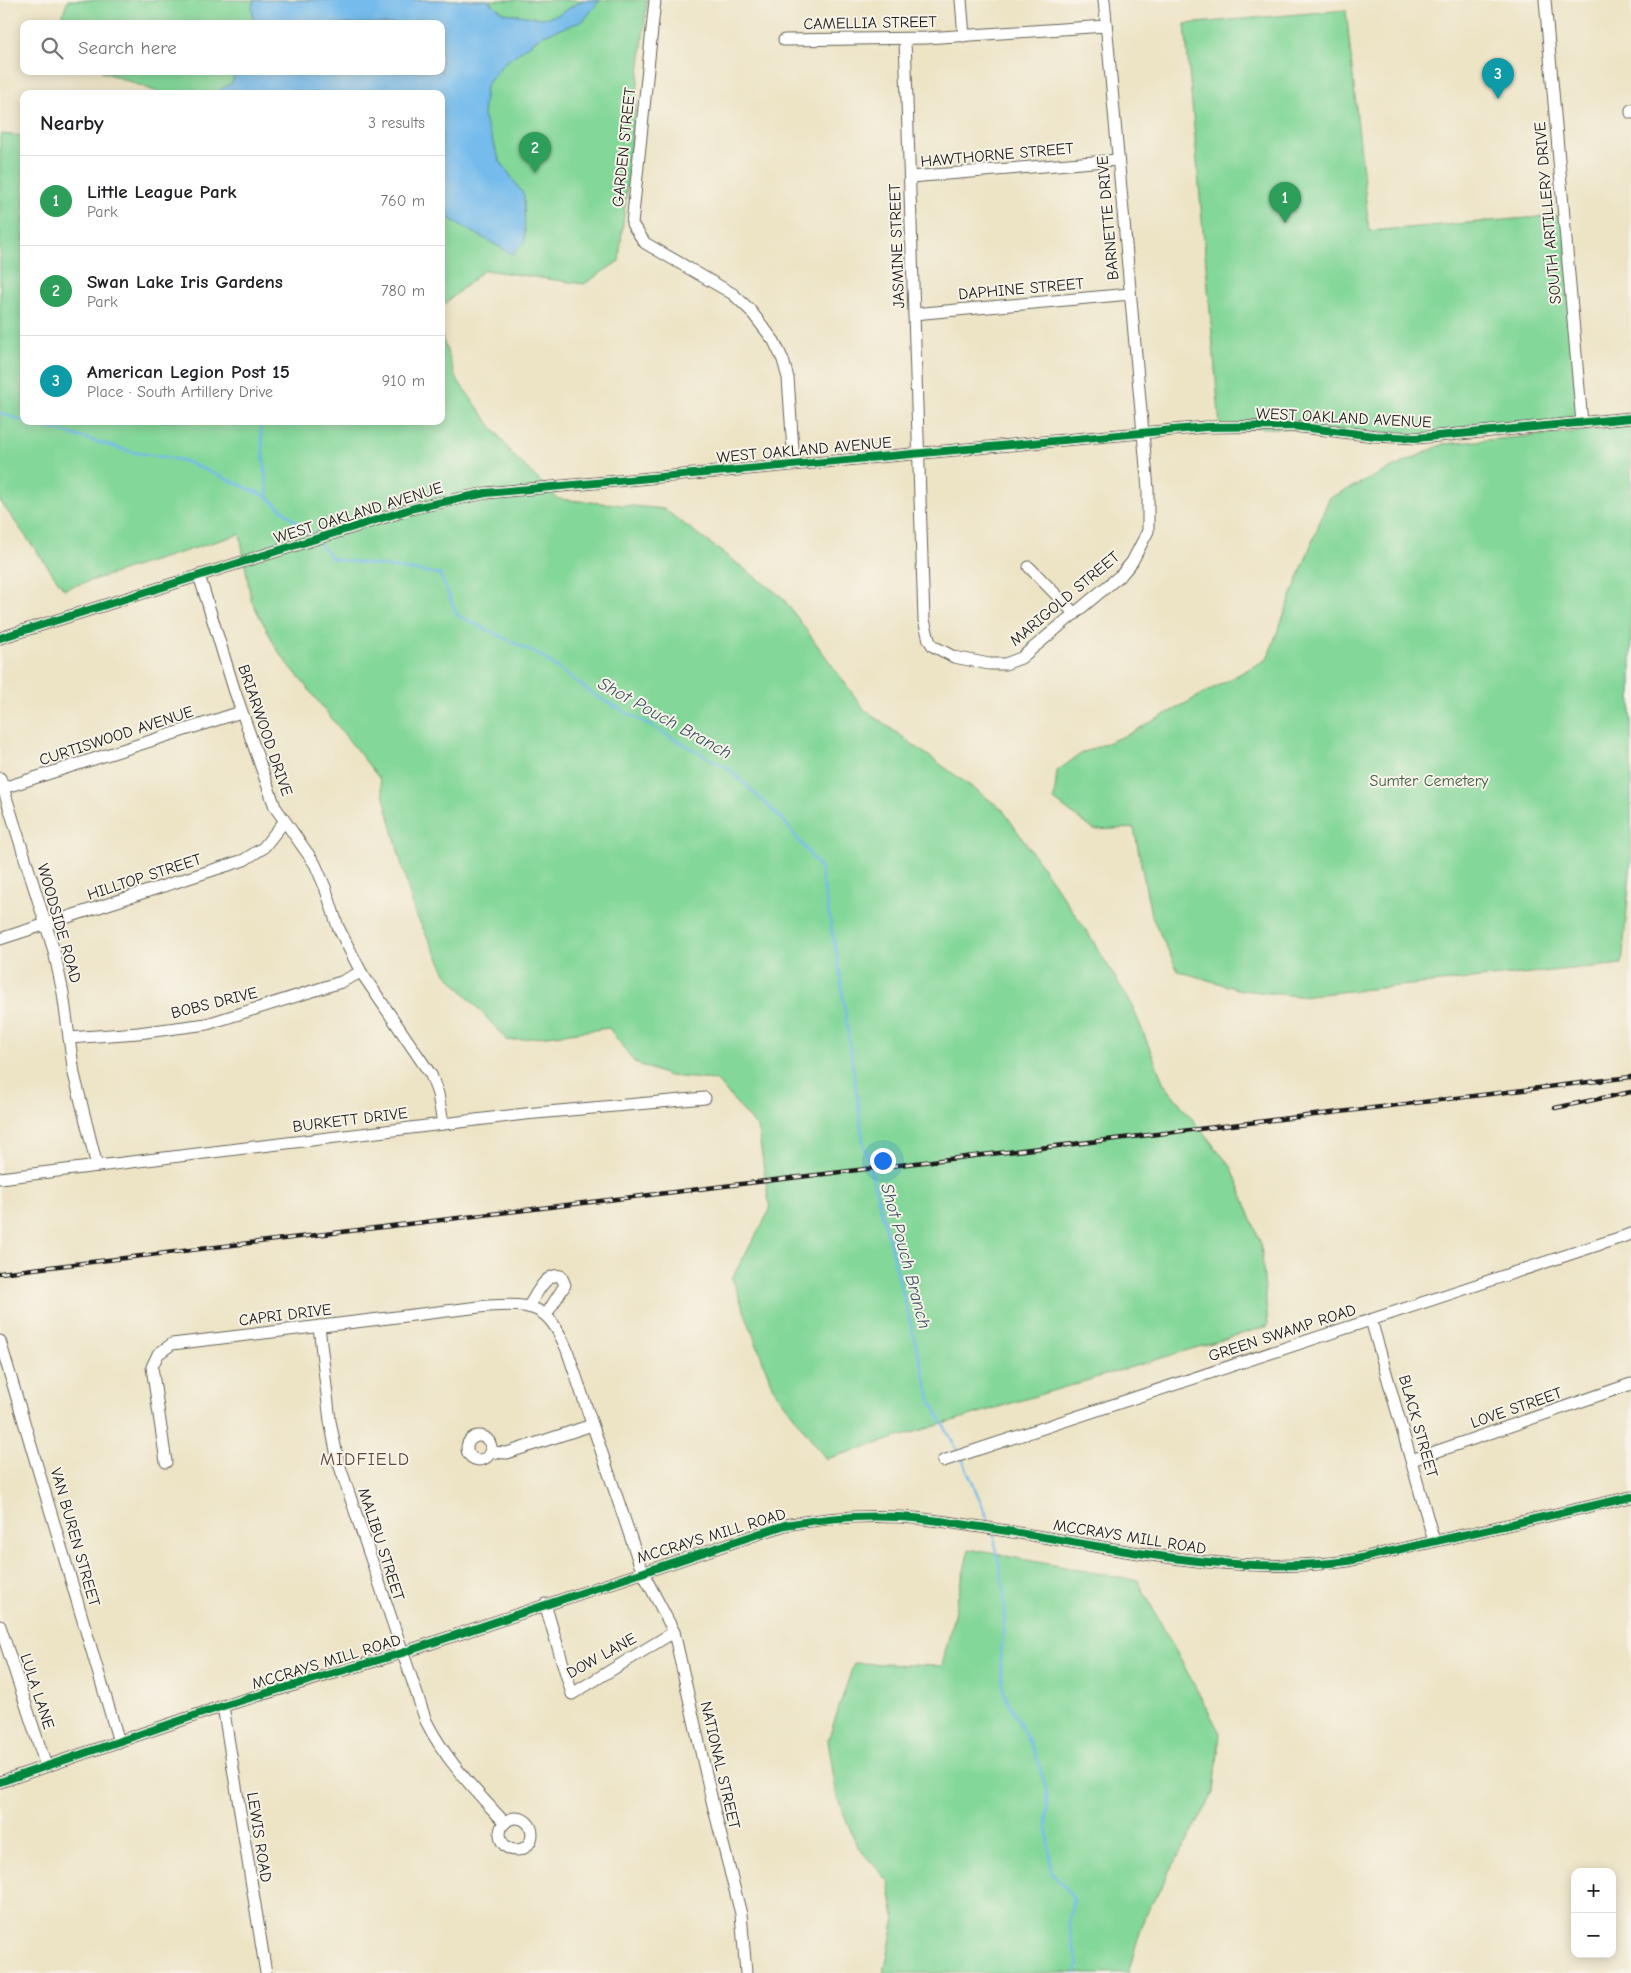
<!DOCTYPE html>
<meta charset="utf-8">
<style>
:root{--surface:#fff;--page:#f2f2f2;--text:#202124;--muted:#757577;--line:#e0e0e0;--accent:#111827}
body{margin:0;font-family:"Comic Neue",sans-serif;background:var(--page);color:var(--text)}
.controls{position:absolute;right:15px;bottom:15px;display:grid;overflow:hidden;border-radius:10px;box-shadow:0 2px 12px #0003}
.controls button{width:45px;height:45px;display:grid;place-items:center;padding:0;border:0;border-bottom:1px solid var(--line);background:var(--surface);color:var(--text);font:25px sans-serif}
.you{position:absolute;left:882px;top:1160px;width:18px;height:18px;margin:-12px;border:4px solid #fff;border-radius:50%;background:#1a73e8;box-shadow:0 0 0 8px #1a73e833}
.badge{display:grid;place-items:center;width:32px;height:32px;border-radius:50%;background:var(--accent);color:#fff;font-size:16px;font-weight:700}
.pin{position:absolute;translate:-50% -41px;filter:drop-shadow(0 1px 2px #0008)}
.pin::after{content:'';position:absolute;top:26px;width:18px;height:15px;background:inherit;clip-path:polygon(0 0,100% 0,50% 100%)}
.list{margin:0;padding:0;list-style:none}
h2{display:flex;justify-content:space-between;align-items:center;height:65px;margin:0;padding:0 20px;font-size:21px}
h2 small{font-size:16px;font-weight:400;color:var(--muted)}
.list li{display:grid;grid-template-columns:32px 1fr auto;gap:15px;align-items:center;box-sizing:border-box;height:90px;padding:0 20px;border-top:1px solid var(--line)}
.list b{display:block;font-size:19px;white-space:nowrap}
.list p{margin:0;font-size:16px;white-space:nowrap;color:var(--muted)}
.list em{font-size:16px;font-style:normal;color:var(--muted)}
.icon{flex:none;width:28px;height:28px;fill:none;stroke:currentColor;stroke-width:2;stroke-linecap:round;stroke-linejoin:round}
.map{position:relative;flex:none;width:1631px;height:1973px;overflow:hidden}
.search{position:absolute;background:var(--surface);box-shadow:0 2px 12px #0003;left:20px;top:20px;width:425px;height:55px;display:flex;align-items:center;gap:12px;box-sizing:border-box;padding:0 18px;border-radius:10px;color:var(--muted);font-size:19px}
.panel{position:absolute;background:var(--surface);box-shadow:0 2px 12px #0003;left:20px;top:90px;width:425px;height:335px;border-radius:10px}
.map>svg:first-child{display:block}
.green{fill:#83d799;stroke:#507a5a}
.water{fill:#75bbec;stroke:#486c84}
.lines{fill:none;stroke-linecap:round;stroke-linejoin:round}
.stream{stroke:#75bbec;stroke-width:2.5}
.minor-casing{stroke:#656258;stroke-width:13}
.minor{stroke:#fff;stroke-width:11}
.rail-casing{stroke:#1c1c1c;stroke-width:4.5}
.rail{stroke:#f7f3e8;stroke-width:2.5;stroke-dasharray:8;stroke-linecap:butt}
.cycleway-casing{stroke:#f7f3e8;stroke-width:11}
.cycleway{stroke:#00873e;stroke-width:8}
.labels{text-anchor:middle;stroke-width:4;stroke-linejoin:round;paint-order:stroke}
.street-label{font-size:16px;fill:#1c1c1c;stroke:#f7f3e8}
.park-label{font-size:16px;fill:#405d48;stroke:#f7f3e8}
.water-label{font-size:18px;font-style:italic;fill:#3b5465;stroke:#f7f3e8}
.neighbourhood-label{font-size:18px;letter-spacing:1px;fill:#5e4a3e;stroke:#f7f3e8}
</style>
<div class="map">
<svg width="1631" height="1973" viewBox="0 0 1631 1973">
<rect width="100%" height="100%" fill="#f7f3e8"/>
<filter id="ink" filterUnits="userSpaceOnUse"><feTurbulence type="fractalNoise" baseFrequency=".02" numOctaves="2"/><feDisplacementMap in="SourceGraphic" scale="10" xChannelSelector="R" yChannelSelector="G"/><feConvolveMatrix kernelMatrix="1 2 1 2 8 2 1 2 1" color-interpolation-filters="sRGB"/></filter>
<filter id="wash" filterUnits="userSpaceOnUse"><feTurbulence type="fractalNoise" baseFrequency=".0096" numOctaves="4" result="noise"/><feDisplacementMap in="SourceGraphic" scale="20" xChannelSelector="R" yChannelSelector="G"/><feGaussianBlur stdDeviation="1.12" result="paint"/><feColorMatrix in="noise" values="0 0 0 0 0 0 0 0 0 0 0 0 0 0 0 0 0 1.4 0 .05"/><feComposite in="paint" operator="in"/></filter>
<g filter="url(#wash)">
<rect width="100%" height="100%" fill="#ede4c6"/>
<!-- green -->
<g class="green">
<path d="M68,0H647L619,261L584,284L484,270L441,307V94H163L101,71H441V24H59Z"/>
<path d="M1346,10L1369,231L1563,215L1582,423L1450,436L1220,426L1185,24Z"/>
<path d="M0,134L24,136V421H441V334L456,378L512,454L558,499L664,509L782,597L864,709L1002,809L1088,933L1132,1005L1164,1084L1232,1168L1261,1244L1268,1326L826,1459L773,1388L732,1278L770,1210L758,1128L716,1080L669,1076L635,1063L609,1028L508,1041L446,973L414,911L379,778L278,651L251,600L240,534L64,589L0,501Z"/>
<path d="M1631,427V860L1622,964L1299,996L1241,990L1178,971L1151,915L1134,828L1094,830L1054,800L1057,771L1082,753L1129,734L1267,659L1329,498L1443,444Z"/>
<path d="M969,1549L1138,1581L1220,1733L1214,1793L1145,1916L1128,1973H884L895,1918L889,1882L857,1846L837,1797L828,1740L854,1663L942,1666Z"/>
</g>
<!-- water -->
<path class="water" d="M254,0H487L504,13L542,18L558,15L583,0H600L583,21L543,35L503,64L486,86L483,115L500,161L524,195L525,242L512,254L441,214V94H216L221,89L232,83L236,71H441V24H254L252,7Z"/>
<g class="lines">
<!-- stream -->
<g class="stream">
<path d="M0,413L24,421"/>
<path d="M26,421L132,452L182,460L268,497L313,537"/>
<path d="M260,421L268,497"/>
<path d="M317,541L333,559L440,574L457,615L541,656L596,696L729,769L784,821L820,868L839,967L863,1141L931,1402L959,1453"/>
<path d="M962,1458L991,1526"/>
<path d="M993,1531L1004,1590V1624L1000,1662L1004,1693L1037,1758L1047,1792V1825L1051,1871L1073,1897L1069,1927L1078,1965L1076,1973"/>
</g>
</g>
</g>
<g filter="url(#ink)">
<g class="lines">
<defs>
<g id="minor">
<path d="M655,0L632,224L645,243L733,294L750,310L774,341L783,360L788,378L794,464"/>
<path d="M961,0L964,36"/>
<path d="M1545,0L1582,423"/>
<path d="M905,39L924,620L929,640L933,646L954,657L989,664H1005L1021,658L1122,574L1132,562L1148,531V489L1104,0"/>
<path d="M784,40L926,38L1106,26"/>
<path d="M1631,110V113"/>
<path d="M910,177L1118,160"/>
<path d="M914,314L1130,294"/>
<path d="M1029,567L1075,614"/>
<path d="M199,575L234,689L275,807L315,864L325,887L338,927L361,972L431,1075L438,1094L443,1124"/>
<path d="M0,638L414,508L486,493L1206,427L1293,426L1375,436L1416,438L1631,418"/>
<path d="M0,778L54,951L63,993L74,1074L97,1166"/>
<path d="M0,789L241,712"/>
<path d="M0,939L244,860L263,848L284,822"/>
<path d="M69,1038L138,1033L207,1024L341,982L361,972"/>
<path d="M0,1178L525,1114L705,1098"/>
<path d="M528,1307C536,1296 545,1272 561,1276L565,1285L546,1315"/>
<path d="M1371,1320L1434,1541"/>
<path d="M319,1326L330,1421L338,1461L426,1721C446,1761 475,1790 505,1823"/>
<path d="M0,1341L119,1742"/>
<circle cx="479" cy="1448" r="12"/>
<path d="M490,1452L507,1453L592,1425"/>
<path d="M1412,1460L1631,1384"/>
<path d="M943,1461L1631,1234"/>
<path d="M166,1462L152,1367L158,1354L172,1344L488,1306C535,1303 548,1306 567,1350L642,1571L674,1632L713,1805L741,1914L746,1973"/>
<path d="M545,1604L572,1694L674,1632"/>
<path d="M0,1626L46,1766"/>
<path d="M223,1706L266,1973"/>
<path d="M0,1782L223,1706L402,1653L785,1525C823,1518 860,1515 898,1517C928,1518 958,1524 988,1528C1107,1546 1227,1577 1348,1561L1631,1497"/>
<circle cx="516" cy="1834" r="16"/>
</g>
</defs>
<!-- minor casing -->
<use href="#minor" class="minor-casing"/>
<!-- minor -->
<use href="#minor" class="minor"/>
<defs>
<g id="rail">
<path d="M1555,1108L1631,1092"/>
<path d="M0,1273L1631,1077"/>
</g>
</defs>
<!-- rail casing -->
<use href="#rail" class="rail-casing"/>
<!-- rail -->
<use href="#rail" class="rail"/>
<defs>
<g id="cycleway">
<path d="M0,638L414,508L486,493L1206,427L1293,426L1375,436L1416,438L1631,418"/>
<path d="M0,1782L223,1706L402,1653L785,1525C823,1518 860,1515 898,1517C928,1518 958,1524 988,1528C1107,1546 1227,1577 1348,1561L1631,1497"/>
</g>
</defs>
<!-- cycleway casing -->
<use href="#cycleway" class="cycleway-casing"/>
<!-- cycleway -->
<use href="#cycleway" class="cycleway"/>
</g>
</g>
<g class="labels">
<!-- street labels -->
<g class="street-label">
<text transform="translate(870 22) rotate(-1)" y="6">CAMELLIA STREET</text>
<text transform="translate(623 147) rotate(-84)" y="6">GARDEN STREET</text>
<text transform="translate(997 154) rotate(-5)" y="6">HAWTHORNE STREET</text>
<text transform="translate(1547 213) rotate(-95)" y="6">SOUTH ARTILLERY DRIVE</text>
<text transform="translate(1107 218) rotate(-95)" y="6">BARNETTE DRIVE</text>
<text transform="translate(896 246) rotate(-92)" y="6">JASMINE STREET</text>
<text transform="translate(1021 288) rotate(-5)" y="6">DAPHINE STREET</text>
<text transform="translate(1344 417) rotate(3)" y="6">WEST OAKLAND AVENUE</text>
<text transform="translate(804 449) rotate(-5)" y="6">WEST OAKLAND AVENUE</text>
<text transform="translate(358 512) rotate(-17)" y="6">WEST OAKLAND AVENUE</text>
<text transform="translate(1064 598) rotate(-40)" y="6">MARIGOLD STREET</text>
<text transform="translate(266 730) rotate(71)" y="6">BRIARWOOD DRIVE</text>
<text transform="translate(116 735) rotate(-18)" y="6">CURTISWOOD AVENUE</text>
<text transform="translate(144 876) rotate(-18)" y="6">HILLTOP STREET</text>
<text transform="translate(60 923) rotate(74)" y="6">WOODSIDE ROAD</text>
<text transform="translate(214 1002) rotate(-14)" y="6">BOBS DRIVE</text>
<text transform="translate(350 1119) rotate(-7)" y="6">BURKETT DRIVE</text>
<text transform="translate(285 1314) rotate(-7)" y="6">CAPRI DRIVE</text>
<text transform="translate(1282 1332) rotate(-18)" y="6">GREEN SWAMP ROAD</text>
<text transform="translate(1516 1407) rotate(-19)" y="6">LOVE STREET</text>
<text transform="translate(1419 1426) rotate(74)" y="6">BLACK STREET</text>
<text transform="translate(711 1535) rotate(-17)" y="6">MCCRAYS MILL ROAD</text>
<text transform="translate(1130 1536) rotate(9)" y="6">MCCRAYS MILL ROAD</text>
<text transform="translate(76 1537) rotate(74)" y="6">VAN BUREN STREET</text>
<text transform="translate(382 1544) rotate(72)" y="6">MALIBU STREET</text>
<text transform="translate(601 1655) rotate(-29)" y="6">DOW LANE</text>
<text transform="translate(326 1661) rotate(-17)" y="6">MCCRAYS MILL ROAD</text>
<text transform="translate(38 1691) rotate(72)" y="6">LULA LANE</text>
<text transform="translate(721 1765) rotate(77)" y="6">NATIONAL STREET</text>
<text transform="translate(260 1837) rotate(81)" y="6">LEWIS ROAD</text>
</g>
<!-- park labels -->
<g class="park-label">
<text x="1429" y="786">Sumter Cemetery</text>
</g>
<!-- water labels -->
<g class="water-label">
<text transform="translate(665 718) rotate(29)" y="6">Shot Pouch Branch</text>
<text transform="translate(906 1256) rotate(75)" y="6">Shot Pouch Branch</text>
</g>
<!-- neighbourhood labels -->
<g class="neighbourhood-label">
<text x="365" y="1465">MIDFIELD</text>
</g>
</g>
</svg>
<div class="controls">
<button>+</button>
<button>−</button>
</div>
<div class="you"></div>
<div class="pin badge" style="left:1285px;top:223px;background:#2e9e5b">1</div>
<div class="pin badge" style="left:535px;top:173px;background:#2e9e5b">2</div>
<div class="pin badge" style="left:1498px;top:99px;background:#0f9aa8">3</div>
<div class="search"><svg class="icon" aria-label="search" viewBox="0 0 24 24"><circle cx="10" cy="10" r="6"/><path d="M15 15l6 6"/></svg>Search here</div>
<section class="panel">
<h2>Nearby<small>3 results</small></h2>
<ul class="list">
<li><span class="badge" style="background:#2e9e5b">1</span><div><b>Little League Park</b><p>Park</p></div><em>760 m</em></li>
<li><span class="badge" style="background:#2e9e5b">2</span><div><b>Swan Lake Iris Gardens</b><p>Park</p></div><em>780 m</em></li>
<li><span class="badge" style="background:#0f9aa8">3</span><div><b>American Legion Post 15</b><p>Place · South Artillery Drive</p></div><em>910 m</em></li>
</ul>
</section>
</div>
